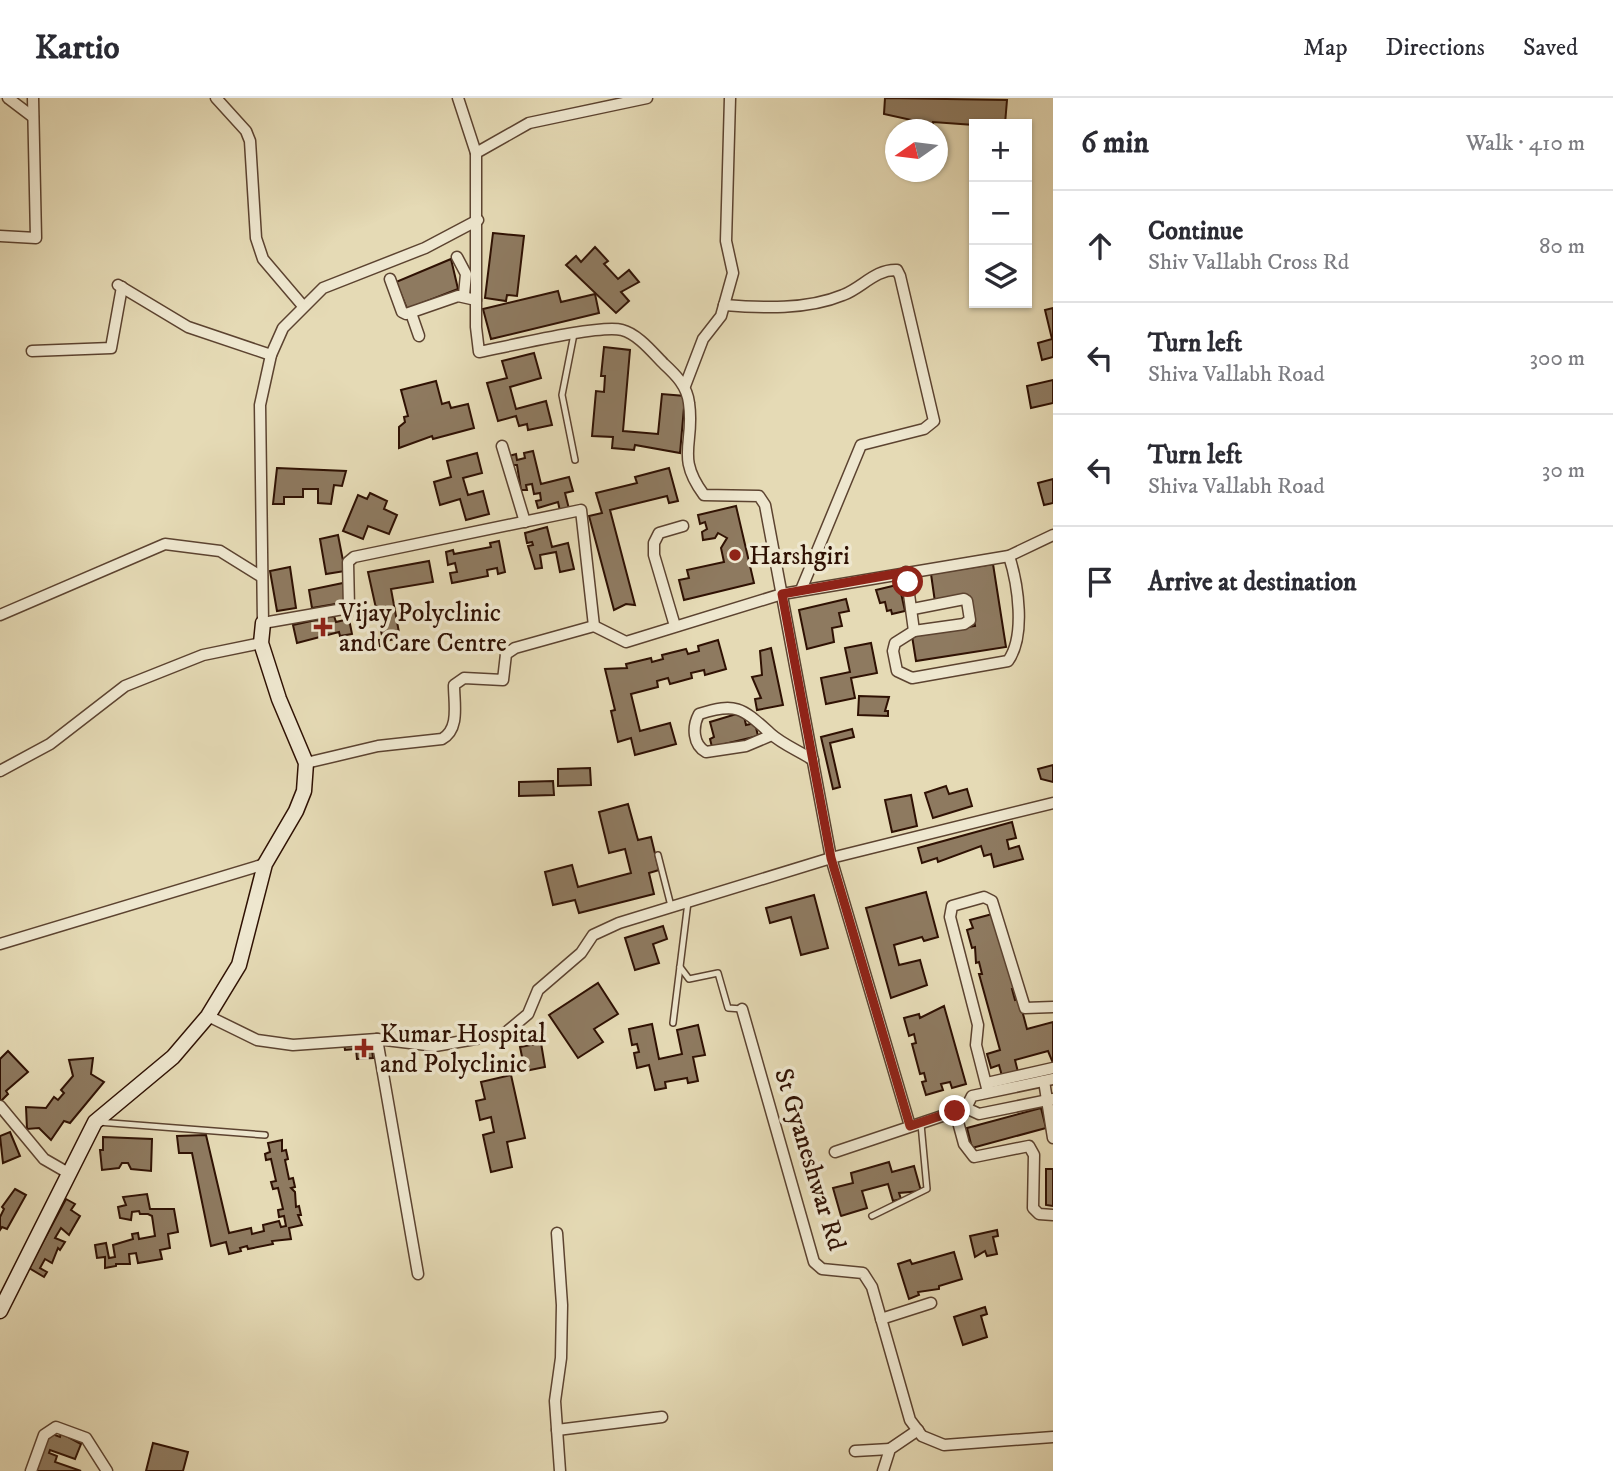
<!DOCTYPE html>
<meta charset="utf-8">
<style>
:root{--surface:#fff;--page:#f2f2f3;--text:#2b2b33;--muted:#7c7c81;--line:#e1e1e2}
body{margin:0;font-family:"IM FELL DW Pica",serif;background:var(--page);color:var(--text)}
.controls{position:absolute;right:21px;top:21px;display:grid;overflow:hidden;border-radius:0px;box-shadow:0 2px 5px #0004}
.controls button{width:63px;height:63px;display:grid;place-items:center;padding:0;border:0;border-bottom:2px solid var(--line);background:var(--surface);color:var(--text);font:35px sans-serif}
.compass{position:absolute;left:885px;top:21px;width:63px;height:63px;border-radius:50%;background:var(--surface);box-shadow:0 2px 5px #0004;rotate:256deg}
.stop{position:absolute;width:21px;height:21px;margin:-16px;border:5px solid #8f2418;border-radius:50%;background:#fff}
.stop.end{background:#8f2418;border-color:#fff;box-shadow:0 2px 7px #0008}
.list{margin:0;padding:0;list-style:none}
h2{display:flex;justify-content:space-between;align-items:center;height:91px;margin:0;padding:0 28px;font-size:30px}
h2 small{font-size:23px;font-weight:400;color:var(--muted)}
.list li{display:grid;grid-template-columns:46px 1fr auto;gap:21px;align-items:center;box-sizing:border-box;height:112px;padding:0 28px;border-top:2px solid var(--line)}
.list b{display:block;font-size:26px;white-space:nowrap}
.list p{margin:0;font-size:23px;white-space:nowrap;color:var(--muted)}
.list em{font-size:23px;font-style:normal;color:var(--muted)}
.icon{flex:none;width:38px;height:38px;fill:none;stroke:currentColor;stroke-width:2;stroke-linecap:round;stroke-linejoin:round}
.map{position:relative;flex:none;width:1053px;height:1373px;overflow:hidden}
header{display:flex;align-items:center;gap:42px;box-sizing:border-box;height:98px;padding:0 35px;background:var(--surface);border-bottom:2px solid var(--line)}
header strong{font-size:33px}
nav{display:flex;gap:38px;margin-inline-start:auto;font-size:24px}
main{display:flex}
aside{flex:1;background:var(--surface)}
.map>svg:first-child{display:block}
.building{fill:#8e7a60;stroke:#2f1103;stroke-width:2}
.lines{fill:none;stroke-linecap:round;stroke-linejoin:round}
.lane-casing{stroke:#5c4330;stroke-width:8}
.street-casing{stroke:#5c4330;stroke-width:13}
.secondary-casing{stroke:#2f1103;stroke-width:17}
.lane{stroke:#eee7cf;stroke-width:5}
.street{stroke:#eee7cf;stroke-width:10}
.secondary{stroke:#eee7cf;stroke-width:14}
.route{stroke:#8f2418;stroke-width:9}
.poi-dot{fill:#8f2418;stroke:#eee7cf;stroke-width:2.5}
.labels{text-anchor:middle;stroke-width:7;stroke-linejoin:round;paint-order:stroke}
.poi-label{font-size:26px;fill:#2f1103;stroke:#eee7cf;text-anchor:start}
.street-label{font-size:26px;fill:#2f1103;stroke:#eee7cf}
</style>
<header>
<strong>Kartio</strong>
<nav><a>Map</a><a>Directions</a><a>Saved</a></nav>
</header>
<main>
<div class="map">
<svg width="1053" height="1373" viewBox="0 0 1053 1373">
<rect width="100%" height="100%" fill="#e5dab5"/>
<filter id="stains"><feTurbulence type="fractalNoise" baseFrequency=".00286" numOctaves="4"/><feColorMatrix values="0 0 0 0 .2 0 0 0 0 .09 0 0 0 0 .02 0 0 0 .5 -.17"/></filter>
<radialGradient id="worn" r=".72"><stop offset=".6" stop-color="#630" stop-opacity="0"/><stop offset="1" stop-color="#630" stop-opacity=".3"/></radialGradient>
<!-- building -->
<g class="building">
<path d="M885,0L1007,2L1005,26H974V30V27L933,24L932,32L915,31L916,23L884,16Z"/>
<path d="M493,135L524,138L517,198L507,197L506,203L485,200Z"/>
<path d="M595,149L608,163L604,166L618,181L629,172L639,184L621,194L629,203L616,215L566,167L576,158L581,164Z"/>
<path d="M451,161L458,191L407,211L396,184Z"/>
<path d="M558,193L561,204L595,196L599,215L491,241L483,211Z"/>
<path d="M1053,210V259L1042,262L1038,245L1052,241L1045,212Z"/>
<path d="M604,249L630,252L623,333L658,336L662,296L685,298L680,355L635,347L634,352L612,350L613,339L592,338L596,293L604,294L605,278H601Z"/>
<path d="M534,255L541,280L510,289L516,311L546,303L552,327L528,332L527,326L519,328L516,318L498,323L487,285L507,280L502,263Z"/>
<path d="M1053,282V305L1031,310L1027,288Z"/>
<path d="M436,283L442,306L449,304L451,310L468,306L474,330L433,341L432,338L399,350V329L405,324L404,319L408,318L401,292Z"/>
<path d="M533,353L541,386L569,379L573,393L565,395L569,411L560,413L558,404L538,410L536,403L541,402L540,395L534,396L532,386L526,387L527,392H521L517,367H512L509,358L516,356L517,362L525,360L524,355Z"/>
<path d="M477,355L482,375L463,380L468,397L483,393L489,416L466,422L460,401L440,407L434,384L451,379L447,363Z"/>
<path d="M277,370L346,373L342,388L334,387L331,406L318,405V391H303V399H284V406H273Z"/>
<path d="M669,370L678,403L669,405L667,398L610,412L635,507L626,506L614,512L589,418L602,415L596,395L637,385L635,379Z"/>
<path d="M1053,381V405L1044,407L1038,385Z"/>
<path d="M370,395L387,403L384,411L397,417L389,436L368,428L363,441L343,433L358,397L367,401Z"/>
<path d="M736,408L754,485L684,502L679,482L689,480L687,472L724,464L721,450L727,440L718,435L715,440L703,442L702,434L707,431L705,424L700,426L698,417Z"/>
<path d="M547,429L552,449L568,445L574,471L560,474L556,454L540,457L542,470L535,471L528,448L533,447L532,444L527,445L525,435Z"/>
<path d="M338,437L345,473L326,476L320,441Z"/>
<path d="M499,443L505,474L498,476L497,470L487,472L488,478L452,485L450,475L457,474L455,465L448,467L446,454L453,452L454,456L491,449L490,445Z"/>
<path d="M429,463L433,484L391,491L400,540L386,543V547L380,548L379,542H383L368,474Z"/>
<path d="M993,466L1006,549L916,563L912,538L975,528L970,499L935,504L931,476Z"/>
<path d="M290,469L296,510L277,513L270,473Z"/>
<path d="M343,485L347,504L312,510L309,492Z"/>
<path d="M905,485L907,494L901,495L905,513L892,516L891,512L887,513L885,504L880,505L876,492Z"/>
<path d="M846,501L849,513L839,515L842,528L832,530L834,544L807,551L799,512Z"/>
<path d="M334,518L336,524L349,521L352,536L340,538L339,534L297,545L293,527Z"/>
<path d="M718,542L726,571L705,577L704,572L691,575L692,580L670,586L668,580L657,583L658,589L631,596L640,633L670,625L676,646L635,657L631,640L618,644L611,613L615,612L605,571L627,570L626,566L651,560L652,564L663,561L662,557L686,551L688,556L699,553L698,548Z"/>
<path d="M871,545L877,575L851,580L855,600L826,606L821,580L850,574L845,550Z"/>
<path d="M771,550L783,607L757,612L755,601L761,600L752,579L762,577L760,553Z"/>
<path d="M859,598L889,599L885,613H888V618L858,617Z"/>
<path d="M743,614L746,627L755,625L758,638L712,649L710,641L714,639L710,624Z"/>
<path d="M852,631L854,639L830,645L840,689L833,691L821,639Z"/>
<path d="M1053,667V684L1041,681L1038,671Z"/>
<path d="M590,670L591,687L558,688V671Z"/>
<path d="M553,683L554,697L519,698V684Z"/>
<path d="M946,688L949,696L967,691L972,708L933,720L925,695Z"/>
<path d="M911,697L917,728L892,734L885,702Z"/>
<path d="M628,706L638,742L651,739L659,772L649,775L654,796L579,815L575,802L553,807L545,774L572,767L578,789L631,775L625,751L609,755L599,714Z"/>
<path d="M1012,724L1016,740L1007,742L1009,751L1019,748L1023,761L994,769L991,756L984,758L981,748L938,764L937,760L922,765L918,750Z"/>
<path d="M926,794L938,839L924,843L922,839L894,847L899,867L920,862L927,887L891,900L866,810Z"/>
<path d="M814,797L828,850L801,857L791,819L770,825L766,810Z"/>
<path d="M996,815L1016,890L1012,891L1015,902L1019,901L1027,931L1053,924V965L1048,953L1015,962L1018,974L1002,978L999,967L991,970L987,956L1000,952L979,876H982L979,864L976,865L975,849L972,850L967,832L973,830L970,822Z"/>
<path d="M663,828L667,841L653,846L659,865L635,872L625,840Z"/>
<path d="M598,885L618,916L594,931L603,944L578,960L549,917Z"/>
<path d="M944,908L966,986L952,990L950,984L941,986L943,992L926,997L922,984L926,983L924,975L920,976L912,946L916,945L914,936L909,938L904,920L919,916L920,920Z"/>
<path d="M652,926L659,961L682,956L677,932L698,927L705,957L693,959L698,983L688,985L687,980L665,984L666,990L655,992L649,967L637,970L634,955L639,954L637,946L632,947L629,931Z"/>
<path d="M371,943L373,960L357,961L356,951L345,952L344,945Z"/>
<path d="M541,945L545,969L525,973L520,949Z"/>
<path d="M8,953L28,974L6,993L8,996L0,1004V961Z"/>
<path d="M93,960L91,976L104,984L70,1025L64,1023L51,1042L39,1030L27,1031L26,1009L46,1010L54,999L58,1002L64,995L61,992L73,978L69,962Z"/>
<path d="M511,977L525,1040L507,1044L512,1069L491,1074L483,1037L494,1034L491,1019L480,1022L476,1003L485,1001L481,984Z"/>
<path d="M1041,1010L1046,1030L972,1050L967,1030Z"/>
<path d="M10,1034L20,1058L3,1065L0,1038Z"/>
<path d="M206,1037L229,1135L251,1130L252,1136L264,1133L263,1127L279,1123L281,1129L286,1128L284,1118L279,1119L278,1112L283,1111L278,1090L273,1091L271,1084L276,1083L271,1061L266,1062L265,1056L270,1054L268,1045L282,1042V1053L286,1052L288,1061L285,1062L289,1081L293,1080L295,1089L291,1090L295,1094L296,1109L299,1108L301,1117H298L302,1127L289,1130L291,1141L272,1143L273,1146L248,1151L247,1148L240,1150L241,1153L229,1156L226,1144L211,1148L192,1055H179L177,1038Z"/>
<path d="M103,1039L152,1041L151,1073L131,1071L128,1065H122L119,1070L102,1072L100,1052H103Z"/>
<path d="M889,1064L892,1074L914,1068L921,1093L899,1095L901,1101L893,1103L888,1086L862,1093L867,1110L841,1118L833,1090L853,1085L851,1075Z"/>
<path d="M1046,1071H1053V1108L1046,1107Z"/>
<path d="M15,1091L26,1097L7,1131L2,1129L0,1132V1119L4,1111L2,1109Z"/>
<path d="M147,1096L150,1111H174L178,1134L168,1136L170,1150L160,1152L162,1161L138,1165L136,1155L129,1156L130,1166H116V1168L105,1170V1159L97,1160L95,1147L106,1145L109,1160L115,1159L113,1147L133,1141L132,1136L138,1135L139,1141L155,1138L152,1118L148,1116H140L139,1113L132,1114L131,1122L120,1120L118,1109L126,1107L123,1099Z"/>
<path d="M66,1101L75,1106L71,1112L80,1118L69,1137L61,1130L55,1140L65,1144L60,1152L58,1150L52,1165L45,1161L40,1170L47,1174L44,1179L29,1170Z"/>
<path d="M997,1132L998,1138L993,1139L997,1156L987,1158L985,1153L975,1159L970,1138Z"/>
<path d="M954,1154L962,1181L939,1188V1191L918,1194L919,1197L909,1201L898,1166L910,1162L912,1166Z"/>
<path d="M985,1209L987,1216L981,1218L987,1239L963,1247L954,1219Z"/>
<path d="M47,1334L60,1339L61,1335L81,1346L75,1361L50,1352L49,1355L57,1358L55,1364L81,1373H35Z"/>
<path d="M153,1345L188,1354L183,1373H146Z"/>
</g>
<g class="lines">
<defs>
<g id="lane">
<path d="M574,236L562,297L575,362"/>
<path d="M658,757L671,808"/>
<path d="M680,869L689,881L718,875L728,910L742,911"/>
<path d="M673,925L688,804"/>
<path d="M98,1024L265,1037"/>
<path d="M872,1118L927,1091L921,1026"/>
</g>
<g id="street">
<path d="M8,0L33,19"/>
<path d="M216,0L246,33L250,43L256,140L263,161L303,208"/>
<path d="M458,0L476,55"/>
<path d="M647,0L529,25L476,55V229L479,254C506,249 600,226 622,232C638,236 653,255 664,266C676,277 687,288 689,305C695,346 675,358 704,397L759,398L765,407L831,760L910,1028"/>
<path d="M478,122L425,150L323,190L283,230L271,257L260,307L263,525L349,510L348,464L354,459L581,412L594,528"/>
<path d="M0,138L36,140L33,0"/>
<path d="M457,159L466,176L464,197"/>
<path d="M390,181L402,214L406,216L458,198L476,202"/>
<path d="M118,187L188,229L271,257"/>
<path d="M724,207C762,210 807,212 843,197C862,190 875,171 897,172L900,178L934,323L924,331L861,347L801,492"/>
<path d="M411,215L419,238"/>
<path d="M32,253L111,250L122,189"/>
<path d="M685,288L703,241L721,218L733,175L726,143L730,0"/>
<path d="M502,348L525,424"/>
<path d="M906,474L914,533L895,545L893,553L897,573L912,580L1008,563C1026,538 1018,486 1009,458"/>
<path d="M913,511L964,501L967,503L970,522L964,526L914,533"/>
<path d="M0,517L165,446L220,453L262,479"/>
<path d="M675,528L654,457V445L659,435L683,428"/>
<path d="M772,637L746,648L706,654C693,647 692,629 699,616C737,604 742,610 771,636C782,646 799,653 813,662"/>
<path d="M306,665L378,648L442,641C460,631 454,606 454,587L464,580L503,582L506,556L515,550L594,528L626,544L782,496L1009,458L1053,437"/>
<path d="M0,673L50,646L125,588L203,557L261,545"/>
<path d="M0,846L265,766"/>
<path d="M742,911L814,1164L822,1171L863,1175L872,1189L910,1322L922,1338L944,1347L1053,1339"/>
<path d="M208,918L257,942L293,947L377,941L435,948L504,936L528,916L538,892L581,855L593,837L619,825L831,760L1053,705"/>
<path d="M377,941L418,1176"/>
<path d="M1044,983L1053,1040"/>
<path d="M987,985L1053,970"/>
<path d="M988,994L976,947L978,927L950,819L952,808L984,799L992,803L1025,910L1053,909"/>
<path d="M0,1008L44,1061L70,1076"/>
<path d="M966,1010L972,998L1053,981"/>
<path d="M955,1013L964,1046L974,1059L1029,1048L1034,1057L1033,1110L1039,1116L1053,1117"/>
<path d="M835,1054L966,1010L979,1016L1053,1001"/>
<path d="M557,1135L562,1207L561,1260L555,1303L560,1373"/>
<path d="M881,1221L931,1205"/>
<path d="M557,1332L662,1319"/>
<path d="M855,1353L890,1351"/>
<path d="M31,1373L44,1337L56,1329L86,1340L107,1373"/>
<path d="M883,1373L890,1351L918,1332"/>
</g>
<path id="secondary" d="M0,1213L95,1024L173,959L208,918L239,867L265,766L296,713L304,693L306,665L279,601L261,545L263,525"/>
</defs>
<!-- lane casing -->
<use href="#lane" class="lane-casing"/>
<!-- street casing -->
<use href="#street" class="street-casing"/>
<!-- secondary casing -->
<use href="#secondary" class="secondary-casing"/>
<!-- lane -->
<use href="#lane" class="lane"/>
<!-- street -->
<use href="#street" class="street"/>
<!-- secondary -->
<use href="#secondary" class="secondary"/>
</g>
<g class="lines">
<!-- route -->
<path class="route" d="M908,484L906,474L782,496L831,760L910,1028L955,1013"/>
</g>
<!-- markers -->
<g class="poi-dot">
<circle cx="735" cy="457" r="7"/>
<path d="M319.5 518.5h7v7h7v7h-7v7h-7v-7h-7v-7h7z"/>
<path d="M360.5 939.5h7v7h7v7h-7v7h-7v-7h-7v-7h7z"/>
</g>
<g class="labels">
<!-- poi labels -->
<g class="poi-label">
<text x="749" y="466">Harshgiri</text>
<text x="339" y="523">Vijay Polyclinic<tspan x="339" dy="30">and Care Centre</tspan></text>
<text x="380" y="944">Kumar Hospital<tspan x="380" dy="30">and Polyclinic</tspan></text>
</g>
<!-- street labels -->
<g class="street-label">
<text transform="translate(811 1061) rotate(73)" y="9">St Gyaneshwar Rd</text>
</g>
</g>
<rect width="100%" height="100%" filter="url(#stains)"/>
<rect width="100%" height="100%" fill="url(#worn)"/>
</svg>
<div class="controls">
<button>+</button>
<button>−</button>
<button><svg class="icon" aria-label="layers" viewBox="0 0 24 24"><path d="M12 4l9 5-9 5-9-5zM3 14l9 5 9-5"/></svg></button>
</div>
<svg class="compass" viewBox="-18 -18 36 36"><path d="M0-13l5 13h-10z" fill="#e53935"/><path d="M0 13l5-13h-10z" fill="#7c7c81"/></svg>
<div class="stop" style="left:908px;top:484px"></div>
<div class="stop end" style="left:955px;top:1013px"></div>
</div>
<aside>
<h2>6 min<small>Walk · 410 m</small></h2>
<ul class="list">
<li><svg class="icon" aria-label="ahead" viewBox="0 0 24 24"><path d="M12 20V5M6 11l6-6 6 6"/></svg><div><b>Continue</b><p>Shiv Vallabh Cross Rd</p></div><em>80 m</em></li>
<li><svg class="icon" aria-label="left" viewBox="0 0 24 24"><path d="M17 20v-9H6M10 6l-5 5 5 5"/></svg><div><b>Turn left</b><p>Shiva Vallabh Road</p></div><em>300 m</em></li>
<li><svg class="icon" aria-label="left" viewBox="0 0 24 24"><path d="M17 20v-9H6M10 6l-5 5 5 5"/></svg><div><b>Turn left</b><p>Shiva Vallabh Road</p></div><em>30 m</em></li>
<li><svg class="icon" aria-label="arrive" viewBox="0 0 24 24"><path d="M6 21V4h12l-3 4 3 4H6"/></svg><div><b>Arrive at destination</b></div></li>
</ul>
</aside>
</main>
